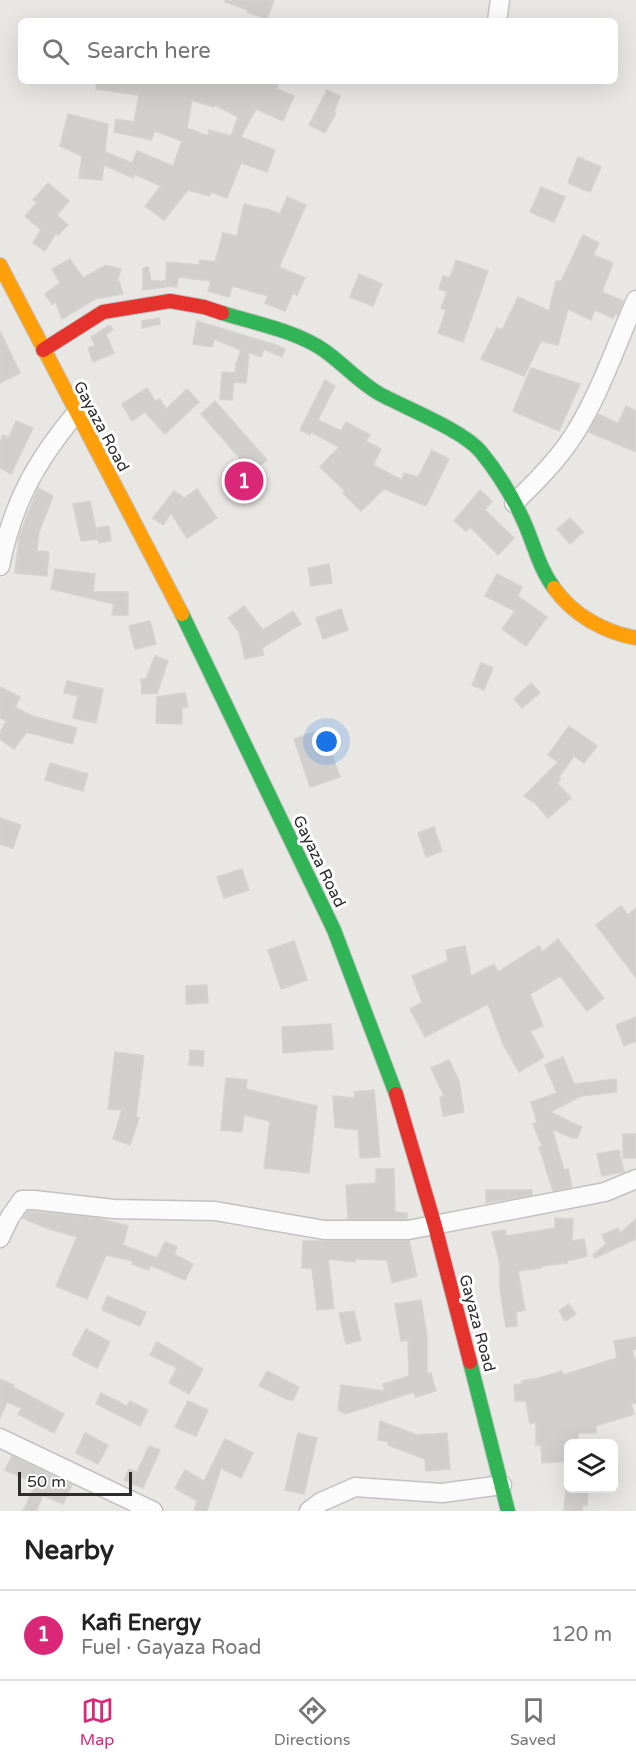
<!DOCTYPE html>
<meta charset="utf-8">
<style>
:root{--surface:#fff;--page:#f2f2f2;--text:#222;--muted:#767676;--line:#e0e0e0;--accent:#db2777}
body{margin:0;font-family:"Varela Round",sans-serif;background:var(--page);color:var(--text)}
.controls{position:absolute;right:18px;bottom:18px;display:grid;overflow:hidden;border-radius:9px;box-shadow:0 6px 24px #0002}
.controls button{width:54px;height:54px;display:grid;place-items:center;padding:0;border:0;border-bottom:2px solid var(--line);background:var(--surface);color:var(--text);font:30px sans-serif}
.scale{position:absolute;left:18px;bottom:15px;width:114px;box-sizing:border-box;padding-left:6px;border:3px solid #2d2d2d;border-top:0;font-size:16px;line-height:21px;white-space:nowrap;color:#2d2d2d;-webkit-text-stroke:4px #fff;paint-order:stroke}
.you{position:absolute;left:327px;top:742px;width:21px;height:21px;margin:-15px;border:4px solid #fff;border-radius:50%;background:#1a73e8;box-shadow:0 0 0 9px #1a73e833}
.badge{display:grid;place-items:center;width:39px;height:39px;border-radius:50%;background:var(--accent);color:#fff;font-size:20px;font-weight:700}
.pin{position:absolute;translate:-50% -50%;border:3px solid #fff;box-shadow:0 2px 6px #0006}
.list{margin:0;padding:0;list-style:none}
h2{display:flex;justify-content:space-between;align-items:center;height:78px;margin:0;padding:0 24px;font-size:26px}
h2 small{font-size:20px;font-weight:400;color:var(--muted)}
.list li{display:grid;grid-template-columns:39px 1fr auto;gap:18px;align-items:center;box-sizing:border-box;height:90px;padding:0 24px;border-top:2px solid var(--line)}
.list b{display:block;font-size:22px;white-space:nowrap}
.list p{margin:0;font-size:20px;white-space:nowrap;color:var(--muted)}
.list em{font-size:20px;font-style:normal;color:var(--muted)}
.icon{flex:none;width:33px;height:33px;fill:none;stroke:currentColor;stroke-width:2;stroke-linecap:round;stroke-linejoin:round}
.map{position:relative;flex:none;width:636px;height:1511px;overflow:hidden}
.search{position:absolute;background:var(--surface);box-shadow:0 6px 24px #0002;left:18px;right:18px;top:18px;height:66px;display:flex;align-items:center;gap:15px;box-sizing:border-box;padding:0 21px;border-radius:9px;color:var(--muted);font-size:22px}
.sheet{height:168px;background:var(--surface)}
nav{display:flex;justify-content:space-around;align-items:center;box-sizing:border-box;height:84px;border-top:2px solid var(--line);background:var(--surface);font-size:16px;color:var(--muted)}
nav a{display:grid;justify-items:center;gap:3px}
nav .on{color:var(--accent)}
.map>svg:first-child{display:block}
.building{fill:#d1cfcd;stroke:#d5d3d0;stroke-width:1.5;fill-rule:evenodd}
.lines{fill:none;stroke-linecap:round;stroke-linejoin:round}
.street-casing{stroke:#c2c2c2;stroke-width:21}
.fast-casing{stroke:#c2c2c2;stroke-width:16}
.slow-casing{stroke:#c2c2c2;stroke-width:16}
.jam-casing{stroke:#c2c2c2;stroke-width:16}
.street{stroke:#fcfbfb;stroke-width:18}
.fast{stroke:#30b455;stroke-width:14}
.slow{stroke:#ff9f0a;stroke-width:14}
.jam{stroke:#e5322d;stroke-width:14}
.labels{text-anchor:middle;stroke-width:6;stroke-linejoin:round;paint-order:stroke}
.street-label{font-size:16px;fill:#2d2d2d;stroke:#fff}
</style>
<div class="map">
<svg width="636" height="1511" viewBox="0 0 636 1511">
<rect width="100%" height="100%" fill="#e9e7e4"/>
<!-- building -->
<g class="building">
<path d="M225,0H274L267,19L247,12L248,10L225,2Z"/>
<path d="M97,81H278L277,89L294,96L283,121L256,109L241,137L275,150L267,172L241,163L227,198L211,192L210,196L188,190L164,220L145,206L161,186L134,174L133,178L104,165L102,180L79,178L82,156L60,146L68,114L108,124L105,152L132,163L137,151L173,166L182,141L155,131L151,140L114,132L116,119L134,122L139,95L96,89ZM192,100L214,107L215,105L238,117L231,136L209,130L208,136L187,128Z"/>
<path d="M327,90L340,96L334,112L336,113L325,133L309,125Z"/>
<path d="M578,157L601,167L590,192L568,183Z"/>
<path d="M48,183L69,201L57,215L68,225L58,235L56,233L45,251L33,243L41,230L25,216L37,202L33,200Z"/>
<path d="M541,187L565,197L554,222L530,212Z"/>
<path d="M287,197L306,205L279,267L305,278L297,295L293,293L285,311L265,303L268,296L232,286L229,297L208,291L211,281L178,277L177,287L165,286L167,262L199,265L200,260L215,262L223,233L237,236L244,204L265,209V208L280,214Z"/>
<path d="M583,235L599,243L593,255L613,263L602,292L623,301L618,315L615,314L613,318L595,310L591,320L568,309L558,345L541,341L524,376L481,359L497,328L502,330L518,297L549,311L556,281H561Z"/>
<path d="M70,259L83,278L106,265L121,269L117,281H119L123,294L95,299L62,319L56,302L52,304L45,294L60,283L52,269Z"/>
<path d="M456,260L488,271L463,342L438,333L446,310L441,308L447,292L439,289L443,276L450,278Z"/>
<path d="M148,267L151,281H165V287L143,290V268Z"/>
<path d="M359,274L382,284L373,306L350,297Z"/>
<path d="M159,318L160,324L142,328V321Z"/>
<path d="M197,321L276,345L285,349L282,357L264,349L261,357L249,352L246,383L234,382L236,364L241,350L214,339L212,347L193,344Z"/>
<path d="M108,326H111L113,330L106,334L114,353L93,362L88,348L95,345L91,337Z"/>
<path d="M0,331L20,373L0,383Z"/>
<path d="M531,368L580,384L559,431L513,411Z"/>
<path d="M222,372L235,373L232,400L220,399Z"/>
<path d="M325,380L335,386L318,420L341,431L346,422L370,435L366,441L381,449L373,465L402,480L404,473L418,477L432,450L449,459L426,506L384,489L361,511L343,493L345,491L320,467L339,447L311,432L310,435L300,430Z"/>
<path d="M147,388L155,401L160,399L166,409L187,389L199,402L165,434L145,412L132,421L122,404Z"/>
<path d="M215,401L267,460L252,472L201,414Z"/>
<path d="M626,406L636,411V452L589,432L598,414L618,423Z"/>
<path d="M16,421L33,428L11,474L0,468V442L3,435L9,438Z"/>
<path d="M38,488L53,496L39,532L37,551L49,552L47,576L15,573L19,537Z"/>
<path d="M197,489L217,518L187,538L171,513L163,525L153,518L174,491L183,497L180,501Z"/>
<path d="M480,490L492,501L485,510L514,538L498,555L470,527L466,531L454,521Z"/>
<path d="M90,501L98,539L81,541L73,504Z"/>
<path d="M570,518L583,532L570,544L557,529Z"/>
<path d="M109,526L111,541L99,543L97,528Z"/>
<path d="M329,564L332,583L311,586L308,568Z"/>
<path d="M55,569L95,574L93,592H128V615H112L114,604L51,589Z"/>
<path d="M497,574L522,587L518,596L547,617L526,646L502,629L515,611L485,596Z"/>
<path d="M244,606L263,630L293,611L301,624L262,648L264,655L245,659L239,632L228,618Z"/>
<path d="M341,609L348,630L323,639L316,618Z"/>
<path d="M150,621L156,644L135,649L129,626Z"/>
<path d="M155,656L168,661L157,693L142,694L141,679H146Z"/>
<path d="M481,663L493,668L484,690L472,685Z"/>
<path d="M67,681L103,689L96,723L73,718L78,696L64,693Z"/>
<path d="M531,683L540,693L522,708L514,699Z"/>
<path d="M0,687L20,697L15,707L32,716L77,728L72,744L27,732L14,749L0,739V732L6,721L0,718Z"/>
<path d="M185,693L188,707L182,708V724L156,723L157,697Z"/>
<path d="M569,726L597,746L584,763L574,756L559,777L561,779L557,783L571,798L548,818L535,803L524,796L558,762L548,755Z"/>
<path d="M323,729L340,777L310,787L294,739Z"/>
<path d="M50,763L88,774L83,791L45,780Z"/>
<path d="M0,818L21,825L13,848L0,844Z"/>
<path d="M434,827L442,851L426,857L418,833Z"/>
<path d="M242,869L249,890L224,898L217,877Z"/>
<path d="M621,906L628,915L636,908V978L596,925Z"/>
<path d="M558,939L604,998L587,1011L560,976L530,994L543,1026L530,1031L544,1057L519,1072L503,1044L488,1004L425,1037L410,1009L422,1002L412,976L448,961L446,950L465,946L471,976L494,964L498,972L539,946L542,952Z"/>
<path d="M294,941L307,980L281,989L268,950Z"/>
<path d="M207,985L208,1003L186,1004V986Z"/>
<path d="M636,1017V1041L624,1046L616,1025Z"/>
<path d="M331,1024L333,1049L283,1053L282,1027Z"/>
<path d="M190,1050L204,1051L203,1066L189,1065Z"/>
<path d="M115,1052L144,1056L136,1117L139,1118L130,1145L113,1139L122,1110L108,1109Z"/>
<path d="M563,1057L574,1084L616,1079L617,1092L581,1096L550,1112L582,1127L577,1138H572L552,1129L564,1170L568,1169L572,1187L553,1191L539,1147L542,1146L533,1124L537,1122L531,1102L557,1093L545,1065Z"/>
<path d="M449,1060L459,1081L464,1112L443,1116L440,1097L444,1096L431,1068Z"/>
<path d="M226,1078L247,1080L246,1089L317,1106L309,1173L264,1168L270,1121L244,1115L242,1132L221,1130Z"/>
<path d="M374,1090L380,1157L360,1158L358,1130L335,1127L333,1096L355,1098L354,1092Z"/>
<rect x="623" y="1134" width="13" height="24"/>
<path d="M619,1150L624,1172L602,1176L597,1154Z"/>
<path d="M376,1169H394L395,1212L407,1213V1219H348L346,1185L376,1183Z"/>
<path d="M486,1190H532V1195L486,1203Z"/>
<path d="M28,1211L98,1218L128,1226L123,1245L157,1258L165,1242L177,1247L174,1254L193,1264L185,1280L155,1267L150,1266L149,1270L132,1264L133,1261L106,1255L87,1299L56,1286L77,1237L43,1227L23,1218Z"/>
<path d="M555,1218L573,1219L572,1241L584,1239L587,1256L567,1261V1263L540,1266L541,1268L518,1271L525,1310L516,1312L517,1326L506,1327L500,1290V1264L492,1232L505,1230L506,1236L555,1228Z"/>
<path d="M636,1219V1239L595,1258L593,1255L606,1244L602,1235L618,1228L620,1233Z"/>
<path d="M303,1241H409L417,1276L392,1283L387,1260L355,1259V1262L328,1259L334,1308L317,1310L312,1268H302Z"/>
<path d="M107,1296L146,1312L140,1326L102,1310Z"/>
<path d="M421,1300L427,1336V1374L431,1373L436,1391L416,1397L414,1392L345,1414L338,1410L341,1385L385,1391L383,1384L409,1376L408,1340L401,1341L395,1304Z"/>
<path d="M569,1304L576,1314L565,1321L559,1311Z"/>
<path d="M354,1311L361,1340L346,1344L339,1313Z"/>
<path d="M86,1329L110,1342L97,1368L72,1355Z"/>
<path d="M636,1337V1349L632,1350L636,1363V1403L631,1404L634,1414L596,1426V1433H578V1443H568V1461L542,1463L541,1445H536V1422L530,1424L526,1401H515L514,1385L522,1384V1381L539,1378L562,1371L563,1375L617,1358L614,1341Z"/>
<path d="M157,1342L203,1369L189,1394L169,1383L177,1368L150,1355Z"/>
<path d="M267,1371L299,1387L293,1400H288L259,1386Z"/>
<path d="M0,1379L14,1385L13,1387L64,1414L54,1433L18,1414L22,1408L7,1402L0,1418Z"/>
<path d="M101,1393L127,1406L130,1401L148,1410L140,1426L96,1404Z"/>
<path d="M188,1401L208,1410L196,1436L175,1427Z"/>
<path d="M380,1421L417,1435L447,1433L450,1469L426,1471L425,1459L388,1445L389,1442L378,1440Z"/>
<path d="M85,1433L108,1445L98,1464L76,1453Z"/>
<path d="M298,1433L317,1438L304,1494L285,1490Z"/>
<path d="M225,1439L253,1453L241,1478L221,1468L207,1511H194L197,1501L175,1488L185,1470L204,1481Z"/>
<path d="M149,1446L160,1450L143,1488L124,1480L129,1469L137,1472Z"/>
<path d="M12,1456L72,1485L63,1504L43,1495L36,1511H23L36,1483L5,1470Z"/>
<path d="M566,1488H588L587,1506L583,1505L582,1511H564Z"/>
</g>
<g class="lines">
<defs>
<g id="street">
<path d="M497,21L500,0"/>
<path d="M514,503C533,485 551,467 567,445C597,403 615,347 636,300"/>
<path d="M0,566C13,502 36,461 77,412"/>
<path d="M0,1238L10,1217L22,1200H34L114,1209L215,1211L324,1230H408L605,1192L636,1179"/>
<path d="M0,1438L153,1511"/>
<path d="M309,1511L321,1502L355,1487L442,1493L502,1485"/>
</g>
<g id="fast">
<path d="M222,313C254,323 297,331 325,351C343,364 358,381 378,393C405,408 463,430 481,452C498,473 513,497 524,522C534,544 539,568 554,588"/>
<path d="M182,614L334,930L396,1094"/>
<path d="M470,1362L508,1511"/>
</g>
<g id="slow">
<path d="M0,265L182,614"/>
<path d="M554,588C573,615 604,632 636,638"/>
</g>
<g id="jam">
<path d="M43,350L103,312L170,301L204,307L222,313"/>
<path d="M396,1094L435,1226L470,1362"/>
</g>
</defs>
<!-- street casing -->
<use href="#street" class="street-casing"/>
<!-- fast casing -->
<use href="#fast" class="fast-casing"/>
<!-- slow casing -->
<use href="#slow" class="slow-casing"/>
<!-- jam casing -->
<use href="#jam" class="jam-casing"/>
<!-- street -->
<use href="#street" class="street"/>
<!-- fast -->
<use href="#fast" class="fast"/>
<!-- slow -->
<use href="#slow" class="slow"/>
<!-- jam -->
<use href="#jam" class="jam"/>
</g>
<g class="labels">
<!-- street labels -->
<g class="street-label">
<text transform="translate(102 426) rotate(62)" y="6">Gayaza Road</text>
<text transform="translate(320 861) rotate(64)" y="6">Gayaza Road</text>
<text transform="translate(478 1323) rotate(75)" y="6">Gayaza Road</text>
</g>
</g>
</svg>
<div class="controls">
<button><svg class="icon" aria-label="layers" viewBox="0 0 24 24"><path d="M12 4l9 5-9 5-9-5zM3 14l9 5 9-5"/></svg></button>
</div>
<div class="scale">50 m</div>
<div class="you"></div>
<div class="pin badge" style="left:244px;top:481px">1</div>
<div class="search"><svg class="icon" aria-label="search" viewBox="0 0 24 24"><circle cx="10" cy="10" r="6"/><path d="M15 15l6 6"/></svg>Search here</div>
</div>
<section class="sheet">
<h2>Nearby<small></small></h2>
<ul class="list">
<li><span class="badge">1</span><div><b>Kafi Energy</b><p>Fuel · Gayaza Road</p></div><em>120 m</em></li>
</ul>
</section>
<nav>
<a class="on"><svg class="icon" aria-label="map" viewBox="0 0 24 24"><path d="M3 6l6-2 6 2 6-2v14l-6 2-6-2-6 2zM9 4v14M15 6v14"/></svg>Map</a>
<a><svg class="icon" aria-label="directions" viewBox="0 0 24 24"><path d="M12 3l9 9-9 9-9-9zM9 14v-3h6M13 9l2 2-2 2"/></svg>Directions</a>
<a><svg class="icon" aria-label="saved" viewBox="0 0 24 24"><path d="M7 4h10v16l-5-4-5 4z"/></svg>Saved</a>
</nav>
